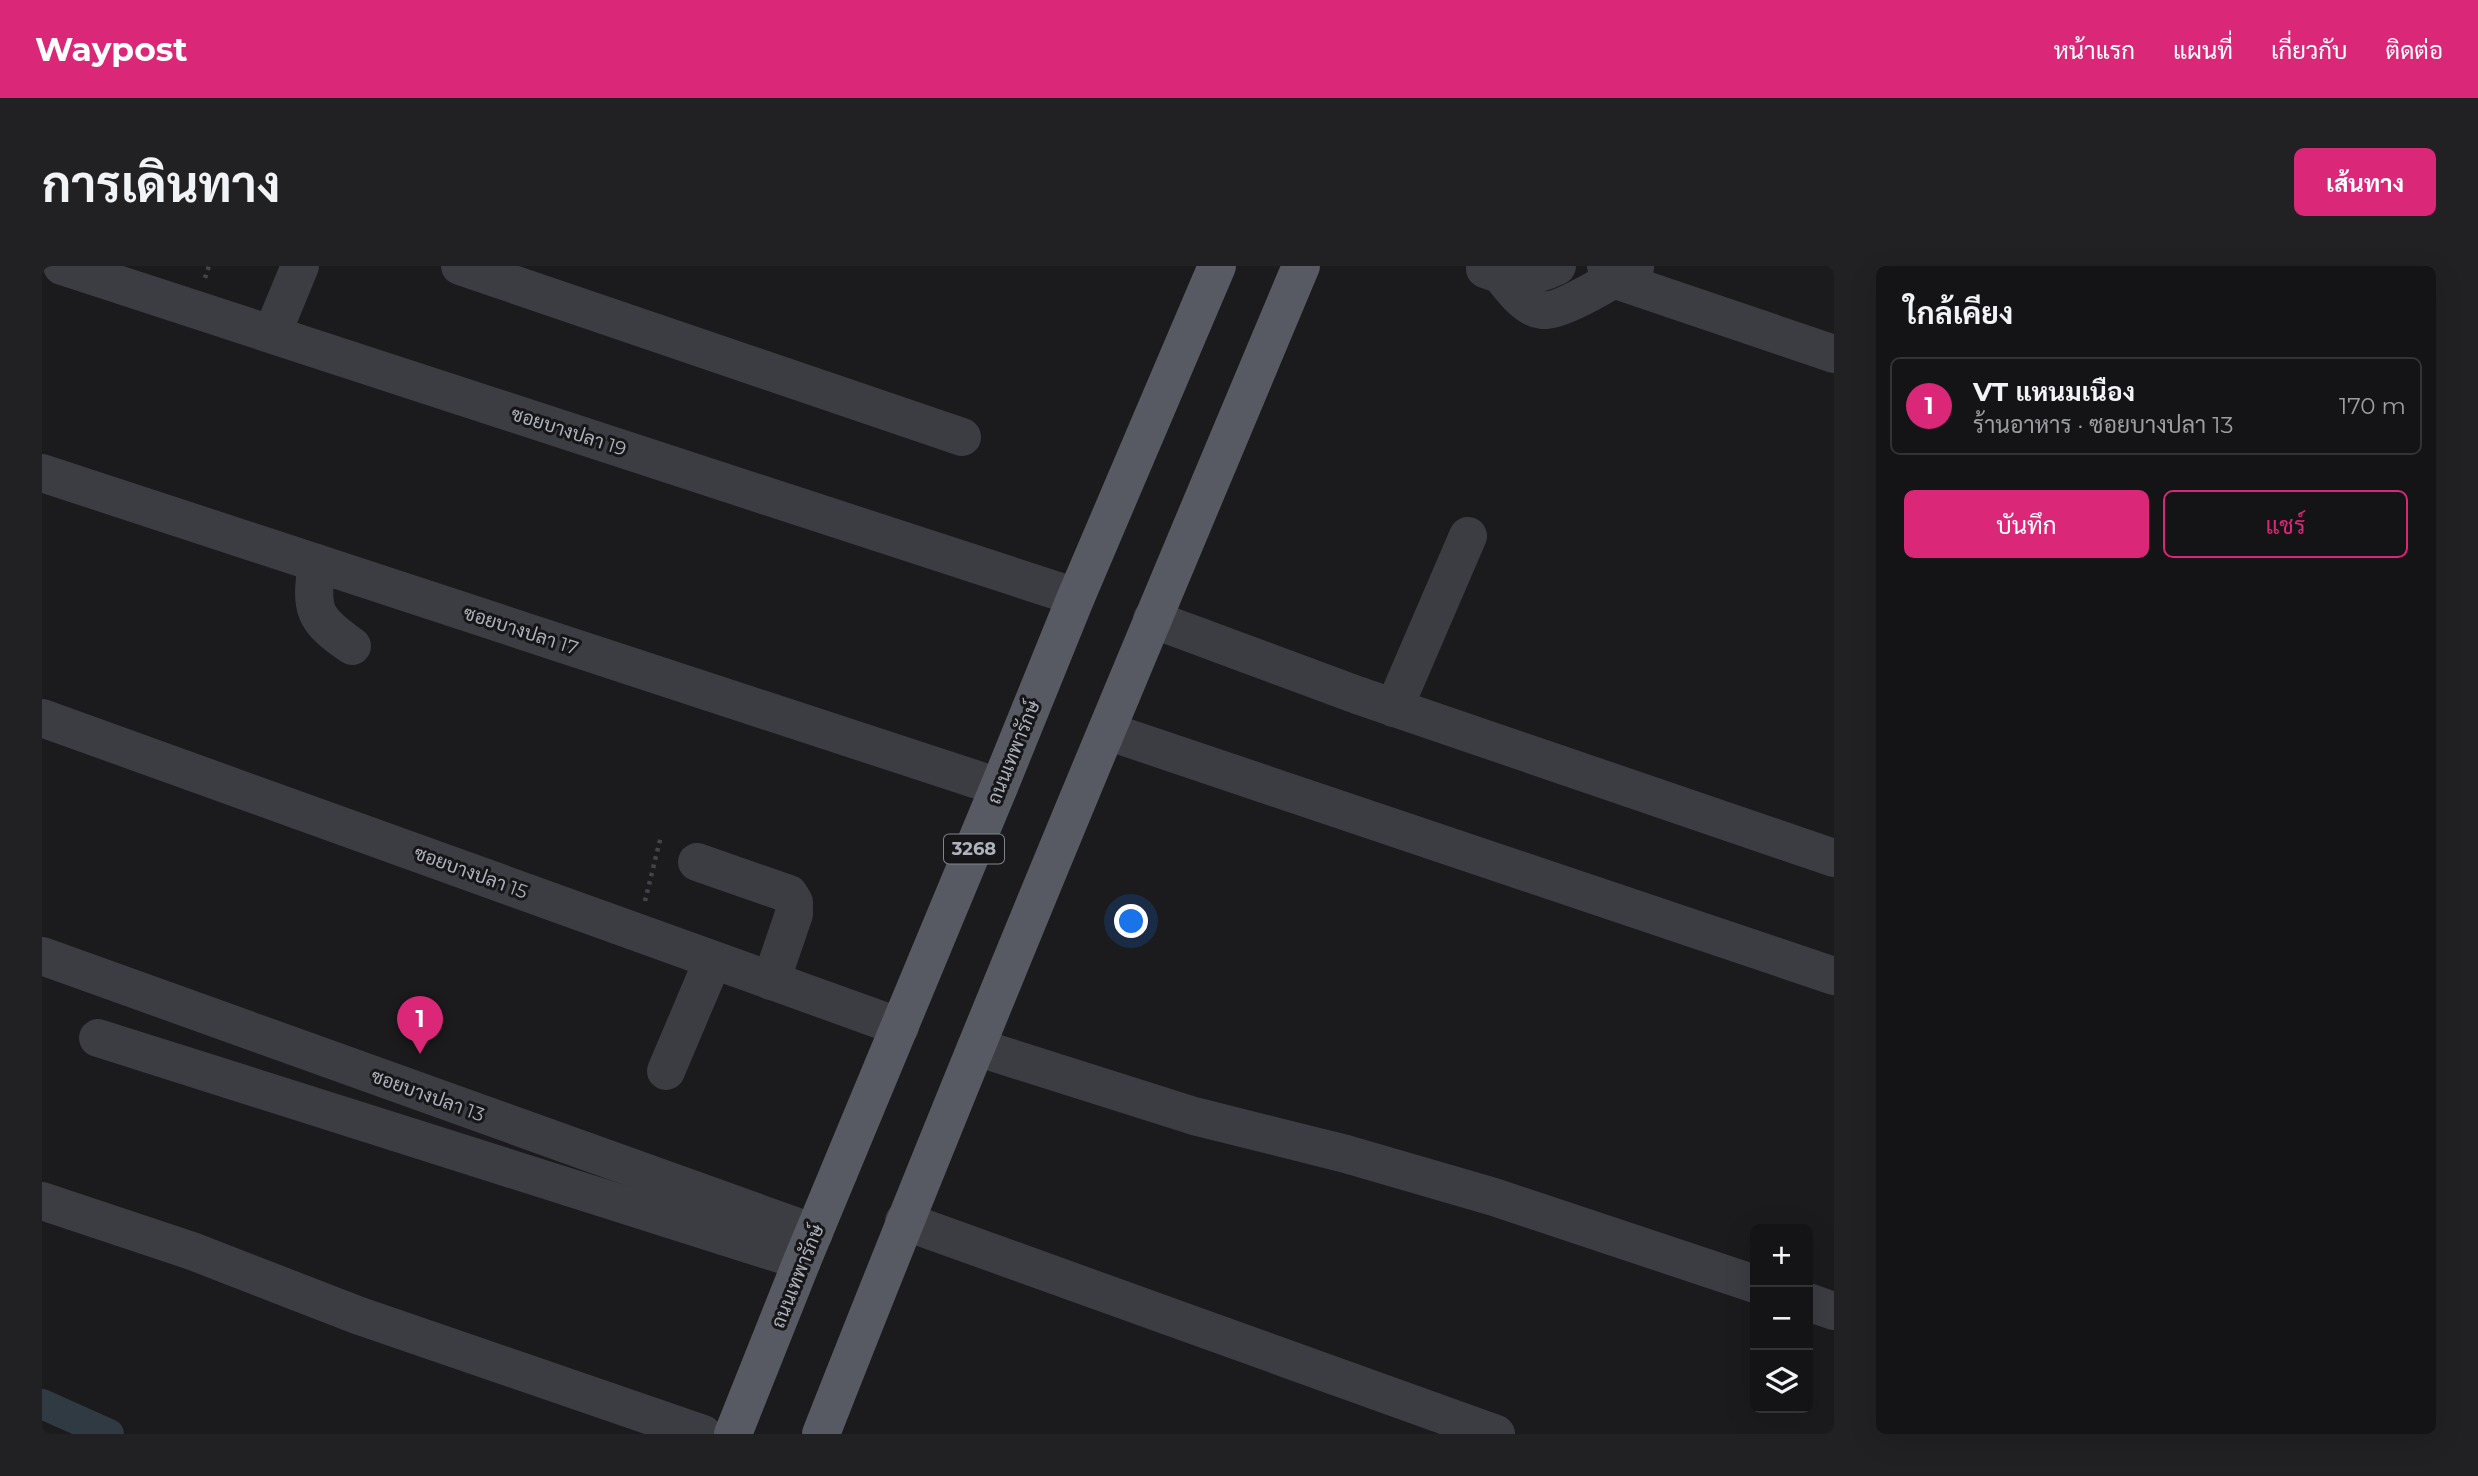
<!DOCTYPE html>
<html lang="th">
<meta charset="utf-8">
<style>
:root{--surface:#141416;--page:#212123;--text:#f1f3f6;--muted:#9d9ea1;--line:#333335;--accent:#db2777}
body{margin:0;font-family:Montserrat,Sarabun,sans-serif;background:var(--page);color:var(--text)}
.controls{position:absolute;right:21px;bottom:21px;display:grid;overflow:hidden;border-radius:10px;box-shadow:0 7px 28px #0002}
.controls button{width:63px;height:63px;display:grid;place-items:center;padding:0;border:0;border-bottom:2px solid var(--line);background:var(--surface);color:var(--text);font:35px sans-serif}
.you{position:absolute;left:1090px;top:656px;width:24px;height:24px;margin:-18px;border:5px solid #fff;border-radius:50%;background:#1a73e8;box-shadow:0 0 0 10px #1a73e833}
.badge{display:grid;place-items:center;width:46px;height:46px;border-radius:50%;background:var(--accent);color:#fff;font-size:23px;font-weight:700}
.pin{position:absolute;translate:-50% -58px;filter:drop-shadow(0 2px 4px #0008)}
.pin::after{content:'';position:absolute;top:37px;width:24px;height:21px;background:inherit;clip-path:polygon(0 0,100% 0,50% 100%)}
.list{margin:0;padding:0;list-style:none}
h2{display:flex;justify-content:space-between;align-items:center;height:91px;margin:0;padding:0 28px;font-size:30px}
h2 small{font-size:23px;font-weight:400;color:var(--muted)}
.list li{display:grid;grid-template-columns:46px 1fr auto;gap:21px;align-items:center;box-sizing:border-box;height:98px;margin:0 14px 14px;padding:0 14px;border:2px solid var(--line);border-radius:10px}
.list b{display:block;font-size:26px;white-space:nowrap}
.list p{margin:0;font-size:23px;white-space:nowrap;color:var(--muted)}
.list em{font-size:23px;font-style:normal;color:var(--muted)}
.actions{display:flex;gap:14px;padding:21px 28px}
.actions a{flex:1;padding:16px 0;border:2px solid var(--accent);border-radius:10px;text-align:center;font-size:24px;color:var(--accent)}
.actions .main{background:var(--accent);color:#fff}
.icon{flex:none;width:38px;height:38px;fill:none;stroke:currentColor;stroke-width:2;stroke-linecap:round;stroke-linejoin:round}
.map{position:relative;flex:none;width:1792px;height:1168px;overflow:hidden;border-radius:10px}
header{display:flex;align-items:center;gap:42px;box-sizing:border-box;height:98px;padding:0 35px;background:var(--accent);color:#fff}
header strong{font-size:33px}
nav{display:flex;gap:38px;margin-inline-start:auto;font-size:24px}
.intro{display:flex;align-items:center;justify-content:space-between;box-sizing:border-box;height:168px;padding:0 42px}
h1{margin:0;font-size:49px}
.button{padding:18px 32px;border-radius:10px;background:var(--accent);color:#fff;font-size:24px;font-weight:700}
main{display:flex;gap:42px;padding:0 42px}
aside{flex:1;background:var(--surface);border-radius:10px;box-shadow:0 7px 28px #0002}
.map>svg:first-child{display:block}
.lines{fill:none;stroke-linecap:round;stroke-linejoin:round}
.canal{stroke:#303a42;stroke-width:30}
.path{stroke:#42444a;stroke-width:4.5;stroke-dasharray:3.5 5;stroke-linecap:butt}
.minor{stroke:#3c3d43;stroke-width:38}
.major{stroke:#575a62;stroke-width:38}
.labels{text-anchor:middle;stroke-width:6;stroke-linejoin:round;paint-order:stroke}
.shield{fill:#161618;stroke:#80838c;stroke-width:2}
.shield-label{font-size:18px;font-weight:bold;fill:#adb2bd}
.street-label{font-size:19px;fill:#adb2bd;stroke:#161618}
</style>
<header>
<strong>Waypost</strong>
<nav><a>หน้าแรก</a><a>แผนที่</a><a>เกี่ยวกับ</a><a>ติดต่อ</a></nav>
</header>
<div class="intro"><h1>การเดินทาง</h1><a class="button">เส้นทาง</a></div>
<main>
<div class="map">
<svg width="1792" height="1168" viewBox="0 0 1792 1168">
<rect width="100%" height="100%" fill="#1b1b1d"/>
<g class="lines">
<!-- canal -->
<path class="canal" d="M0,1138L67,1168"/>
<!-- path -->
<g class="path">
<path d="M163,12L167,0"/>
<path d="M603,635L619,570"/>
</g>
<!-- minor -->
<g class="minor">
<path d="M20,0L1034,331"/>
<path d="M418,0L920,171"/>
<path d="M1564,0L1571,13L1792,88"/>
<path d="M1443,3C1468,13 1491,12 1515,0"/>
<path d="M1459,9C1469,21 1483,42 1500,44C1518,47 1575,11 1593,1"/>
<path d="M230,68L258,0"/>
<path d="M0,207L957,521"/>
<path d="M275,297C268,344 271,353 310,380"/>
<path d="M1110,353L1315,429L1792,592"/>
<path d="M1352,442L1426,270"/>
<path d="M0,452L858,761"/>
<path d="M1065,465L1792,710"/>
<path d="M655,596L747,628L752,636V648L729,715"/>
<path d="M0,690L772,967"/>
<path d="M56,772L760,995"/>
<path d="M934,781L1152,850L1304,888L1452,931L1713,1018"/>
<path d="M624,805L671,694"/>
<path d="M0,935L150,985L315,1049L661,1168"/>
<path d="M862,955L1454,1168"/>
<path d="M1766,1036L1792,1045"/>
</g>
<!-- major -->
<g class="major">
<path d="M691,1168L760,995L957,521L1034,331L1175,0"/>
<path d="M779,1168C933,776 1096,388 1259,0"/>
</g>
</g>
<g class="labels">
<!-- shield labels -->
<rect class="shield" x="902" y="568.5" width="60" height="29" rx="5"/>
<g class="shield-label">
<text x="932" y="589">3268</text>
</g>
<!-- street labels -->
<g class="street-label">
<text transform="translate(527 165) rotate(18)" y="7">ซอยบางปลา 19</text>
<text transform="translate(479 364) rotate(18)" y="7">ซอยบางปลา 17</text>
<text transform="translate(971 486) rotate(-68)" y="7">ถนนเทพารักษ์</text>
<text transform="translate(429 606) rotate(20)" y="7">ซอยบางปลา 15</text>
<text transform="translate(386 829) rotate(20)" y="7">ซอยบางปลา 13</text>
<text transform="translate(755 1010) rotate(-68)" y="7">ถนนเทพารักษ์</text>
</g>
</g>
</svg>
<div class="controls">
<button>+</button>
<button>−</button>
<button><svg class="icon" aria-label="layers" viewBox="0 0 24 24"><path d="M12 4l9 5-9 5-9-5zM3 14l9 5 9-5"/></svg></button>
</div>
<div class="you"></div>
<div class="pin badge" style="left:378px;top:788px">1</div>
</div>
<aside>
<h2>ใกล้เคียง<small></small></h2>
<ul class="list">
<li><span class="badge">1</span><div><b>VT แหนมเนือง</b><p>ร้านอาหาร · ซอยบางปลา 13</p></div><em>170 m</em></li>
</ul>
<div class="actions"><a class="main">บันทึก</a><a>แชร์</a></div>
</aside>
</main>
